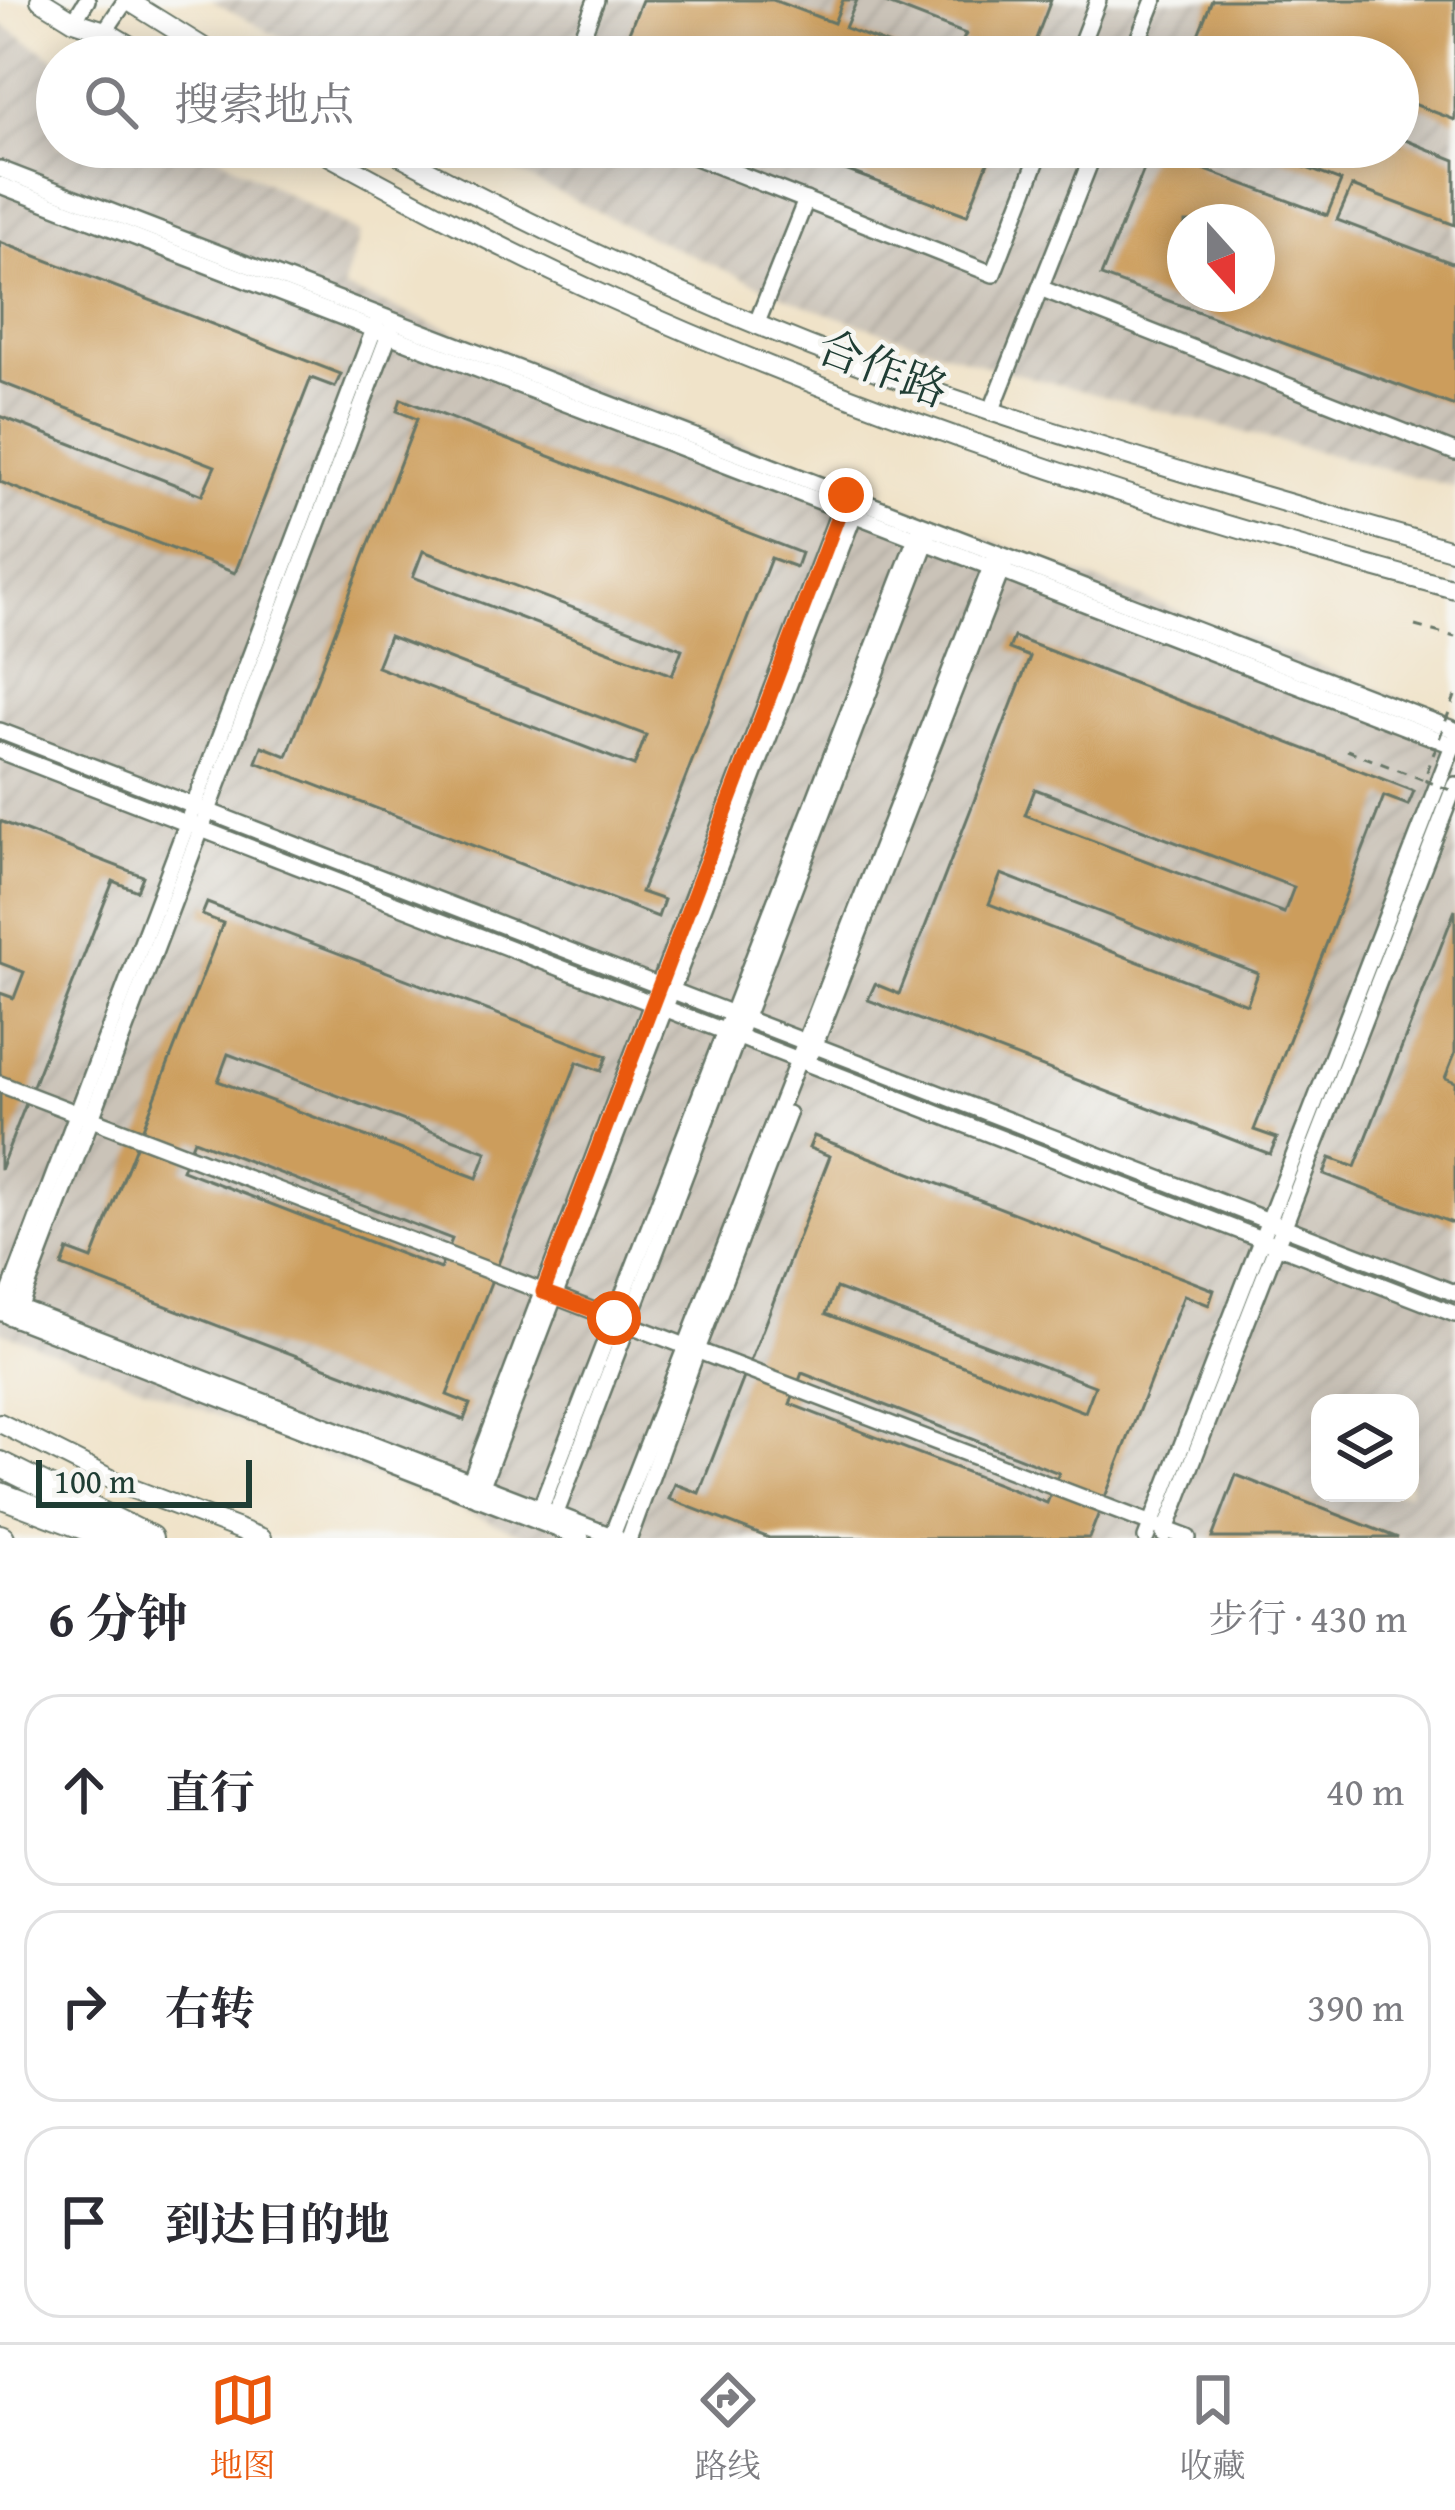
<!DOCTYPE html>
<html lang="zh">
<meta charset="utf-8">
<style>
:root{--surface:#fff;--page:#f2f2f3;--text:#2b2b33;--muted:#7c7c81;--line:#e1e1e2;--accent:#ea580c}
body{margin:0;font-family:"Gentium Book Plus","Noto Serif SC",serif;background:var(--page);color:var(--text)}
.controls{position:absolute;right:36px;bottom:36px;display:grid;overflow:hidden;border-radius:24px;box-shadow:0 6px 30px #0003}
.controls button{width:108px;height:108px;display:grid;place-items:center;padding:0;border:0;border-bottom:3px solid var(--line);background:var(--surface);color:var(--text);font:60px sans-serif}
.compass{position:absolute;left:1167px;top:204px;width:108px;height:108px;border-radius:50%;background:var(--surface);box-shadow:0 6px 30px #0003;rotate:159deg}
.scale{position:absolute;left:36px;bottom:30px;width:216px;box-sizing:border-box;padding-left:12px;border:6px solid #1f3d34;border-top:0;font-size:33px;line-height:42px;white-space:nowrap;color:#1f3d34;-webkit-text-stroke:9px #f6f6f2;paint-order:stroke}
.stop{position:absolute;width:36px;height:36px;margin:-27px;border:9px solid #ea580c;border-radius:50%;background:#fff}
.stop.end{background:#ea580c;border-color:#fff;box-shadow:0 3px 12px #0008}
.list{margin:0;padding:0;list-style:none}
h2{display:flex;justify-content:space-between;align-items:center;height:156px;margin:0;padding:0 48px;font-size:51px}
h2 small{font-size:39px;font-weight:400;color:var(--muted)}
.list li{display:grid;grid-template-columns:78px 1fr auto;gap:36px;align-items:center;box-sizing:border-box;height:192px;margin:0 24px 24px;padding:0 24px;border:3px solid var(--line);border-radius:36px}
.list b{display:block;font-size:45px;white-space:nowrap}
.list em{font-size:39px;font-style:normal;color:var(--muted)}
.icon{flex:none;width:66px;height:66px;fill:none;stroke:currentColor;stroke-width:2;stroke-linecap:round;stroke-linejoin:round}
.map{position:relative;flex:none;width:1455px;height:1538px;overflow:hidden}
.search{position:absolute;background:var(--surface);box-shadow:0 6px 30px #0003;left:36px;right:36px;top:36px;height:132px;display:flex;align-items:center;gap:30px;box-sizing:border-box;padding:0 42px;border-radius:66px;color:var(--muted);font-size:45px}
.sheet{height:804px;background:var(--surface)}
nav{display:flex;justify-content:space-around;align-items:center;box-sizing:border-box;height:168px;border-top:3px solid var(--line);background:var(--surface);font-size:33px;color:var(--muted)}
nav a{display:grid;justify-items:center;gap:6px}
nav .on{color:var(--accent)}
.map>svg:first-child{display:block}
.industrial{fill:url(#industrial-furrows);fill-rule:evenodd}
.building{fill:#cc9d5c;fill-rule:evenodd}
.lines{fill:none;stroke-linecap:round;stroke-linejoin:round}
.minor-casing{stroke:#687768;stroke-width:20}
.major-casing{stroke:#687768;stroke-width:22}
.highway-casing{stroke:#687768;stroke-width:28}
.path{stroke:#687768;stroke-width:3;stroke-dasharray:9 9;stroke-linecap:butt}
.minor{stroke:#fff;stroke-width:15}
.major{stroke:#fff;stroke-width:18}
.highway{stroke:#fff;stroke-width:24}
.path-bridge{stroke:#687768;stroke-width:3;stroke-dasharray:9 9;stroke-linecap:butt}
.route{stroke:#ea580c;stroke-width:15}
.labels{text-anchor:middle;stroke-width:9;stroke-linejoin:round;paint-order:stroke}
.street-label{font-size:45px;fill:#1f3d34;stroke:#f6f6f2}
</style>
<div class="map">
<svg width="1455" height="1538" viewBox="0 0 1455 1538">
<defs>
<pattern id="industrial-furrows" width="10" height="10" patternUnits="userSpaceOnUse" patternTransform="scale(3)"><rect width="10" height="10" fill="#cac3b8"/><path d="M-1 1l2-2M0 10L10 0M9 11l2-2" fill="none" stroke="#ada89f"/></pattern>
</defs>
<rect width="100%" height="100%" fill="#f6f6f2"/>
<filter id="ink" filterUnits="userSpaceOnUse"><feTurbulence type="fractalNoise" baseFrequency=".00833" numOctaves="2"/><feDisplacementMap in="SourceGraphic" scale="24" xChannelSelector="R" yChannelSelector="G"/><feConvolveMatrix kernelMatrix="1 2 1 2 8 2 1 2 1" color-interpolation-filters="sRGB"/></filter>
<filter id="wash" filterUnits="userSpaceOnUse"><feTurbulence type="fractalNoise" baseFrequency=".004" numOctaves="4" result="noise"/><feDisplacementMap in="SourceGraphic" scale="48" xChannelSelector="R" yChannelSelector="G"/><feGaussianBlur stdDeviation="2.7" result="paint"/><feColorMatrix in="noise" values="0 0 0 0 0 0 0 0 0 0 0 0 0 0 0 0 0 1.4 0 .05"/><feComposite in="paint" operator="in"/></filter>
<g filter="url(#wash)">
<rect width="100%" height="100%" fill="#f0e3c9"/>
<!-- industrial -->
<g class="industrial">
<path d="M211,0H1455V487L987,366L809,307L650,237L494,161L476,147H1398V57H315ZM1185,222H1257V294H1185Z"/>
<path d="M0,23L57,60V147H202L360,234L343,288L969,532L1241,635L1455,720V1538H533L0,1331ZM1320,1403H1410V1493H1320Z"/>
</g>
<g id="blocks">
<!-- building -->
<g class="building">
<path d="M642,0H773L834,23L843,0H857L845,28L921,57H619Z"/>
<path d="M878,0H1051L1029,57H971L975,48L962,42L966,34Z"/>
<path d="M1212,0H1455V120L1398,98V57H1275L1248,47L1244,57H1189Z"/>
<path d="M1398,137L1455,160V225L1352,186L1337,220L1455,264V406L1101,276L1153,147H1209L1200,168L1327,215L1341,181L1252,147H1398ZM1185,222H1257V294H1185Z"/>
<path d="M783,147H994L967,215Z"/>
<path d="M0,242L341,374L335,387L311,378L235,573L0,482V416L202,495L215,466L0,382Z"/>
<path d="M401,399L801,553L796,567L771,558L641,892L664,900L658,917L256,762L262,746L287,756L417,419L397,411ZM423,551L682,649L672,675L413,577ZM389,636L646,735L634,766L377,667Z"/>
<path d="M1014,637L1414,791L1408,805L1384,796L1254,1130L1277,1138L1270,1154L868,1000L875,984L899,994L1030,657L1009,649ZM1035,789L1294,887L1284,913L1025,815ZM1001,874L1258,973L1247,1004L989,904Z"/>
<path d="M0,821L143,876L137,891L113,881L0,1170V993L14,998L24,972L0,963Z"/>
<path d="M207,903L607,1056L601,1071L577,1062L447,1395L470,1404L464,1420L62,1266L68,1250L92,1259L223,923L202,915ZM228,1054L487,1152L477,1178L218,1081ZM194,1140L452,1239L440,1269L182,1170Z"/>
<path d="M1455,910V1053L1445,1078L1455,1082V1224L1324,1174L1330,1158L1355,1167Z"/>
<path d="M814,1136L1214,1290L1209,1305L1184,1295L1089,1538H769L669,1499L675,1484L699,1493L830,1156L809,1148ZM836,1288L1095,1386L1085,1412L826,1314ZM802,1373L1059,1473L1047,1503L790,1404Z"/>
<path d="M1236,1475L1398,1538H1212Z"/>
</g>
</g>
</g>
<g filter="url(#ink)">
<use href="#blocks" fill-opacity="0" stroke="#687768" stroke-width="3"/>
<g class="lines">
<defs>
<g id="minor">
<path d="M74,21L87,0"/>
<path d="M105,31L126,0"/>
<path d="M574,57L596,0"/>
<path d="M1076,57L1098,0"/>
<path d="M1131,57L1154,0"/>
<path d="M670,147L993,274L1042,147"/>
<path d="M1096,147L1040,288L1455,452"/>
<path d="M0,169L1455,730"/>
<path d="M0,185L1455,746"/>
<path d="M756,325L806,200"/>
<path d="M991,412L1040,288"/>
<path d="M0,731L1455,1293"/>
<path d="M0,751L1455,1314"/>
<path d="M812,1052L1003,566"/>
<path d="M0,1084L1188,1538"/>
<path d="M15,1306L617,1538"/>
<path d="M2,1313L376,324"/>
<path d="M8,1316L581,1538"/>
<path d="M15,1319L391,329"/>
<path d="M466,1493L842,504"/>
<path d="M477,1498L856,509"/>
<path d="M536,1520L918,533"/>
<path d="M551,1526L928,537"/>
<path d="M1164,1535L1455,785"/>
<path d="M611,1538L993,562"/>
<path d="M629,1538L697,1350L788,1114"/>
<path d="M1146,1538L1455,740"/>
</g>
<g id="major">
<path d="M40,0L74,21L105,31L149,57"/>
<path d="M127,0L219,57"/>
<path d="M313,147C409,199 505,251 605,296C879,420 1165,513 1455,589"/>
<path d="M384,147C578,252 783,343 993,412C1146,463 1300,507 1455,551"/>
<path d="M0,1423L125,1486L262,1538"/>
</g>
<g id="highway">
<path d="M0,1464L150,1538"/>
<path d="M0,1495L113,1538"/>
<path d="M0,1537L2,1538"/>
</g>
</defs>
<!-- minor casing -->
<use href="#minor" class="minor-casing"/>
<!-- major casing -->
<use href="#major" class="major-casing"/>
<!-- highway casing -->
<use href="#highway" class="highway-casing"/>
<!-- path -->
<g class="path">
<path d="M1415,626L1455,637"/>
<path d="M1347,750L1424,780"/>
</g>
<!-- minor -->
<use href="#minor" class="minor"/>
<!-- major -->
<use href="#major" class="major"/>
<!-- highway -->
<use href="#highway" class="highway"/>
<!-- path-bridge -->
<path class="path-bridge" d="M1455,696L1424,780L1455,792"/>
</g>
</g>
<g class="lines" filter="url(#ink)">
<!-- route -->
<path class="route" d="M614,1318L543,1292L846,495"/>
</g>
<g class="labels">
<!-- street labels -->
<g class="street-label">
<text transform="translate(883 368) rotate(21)" y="16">合作路</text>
</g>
</g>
</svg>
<div class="controls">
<button><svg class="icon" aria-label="layers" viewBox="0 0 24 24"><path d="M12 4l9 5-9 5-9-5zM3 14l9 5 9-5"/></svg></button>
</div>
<svg class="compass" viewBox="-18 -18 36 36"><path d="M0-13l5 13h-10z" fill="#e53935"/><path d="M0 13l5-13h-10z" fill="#7c7c81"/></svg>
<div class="scale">100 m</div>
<div class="stop" style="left:614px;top:1318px"></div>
<div class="stop end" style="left:846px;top:495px"></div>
<div class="search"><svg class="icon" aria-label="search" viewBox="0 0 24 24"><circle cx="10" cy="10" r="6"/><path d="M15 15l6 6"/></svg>搜索地点</div>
</div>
<section class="sheet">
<h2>6 分钟<small>步行 · 430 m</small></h2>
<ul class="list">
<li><svg class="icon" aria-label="ahead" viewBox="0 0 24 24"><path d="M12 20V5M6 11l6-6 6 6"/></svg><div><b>直行</b></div><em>40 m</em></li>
<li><svg class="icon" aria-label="right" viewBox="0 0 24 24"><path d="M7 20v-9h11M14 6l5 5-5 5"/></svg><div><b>右转</b></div><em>390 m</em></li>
<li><svg class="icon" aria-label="arrive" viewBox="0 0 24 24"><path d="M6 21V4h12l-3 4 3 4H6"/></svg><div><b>到达目的地</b></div></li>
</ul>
</section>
<nav>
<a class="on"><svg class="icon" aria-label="map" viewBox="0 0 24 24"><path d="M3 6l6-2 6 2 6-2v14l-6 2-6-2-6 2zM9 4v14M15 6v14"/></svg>地图</a>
<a><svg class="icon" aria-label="directions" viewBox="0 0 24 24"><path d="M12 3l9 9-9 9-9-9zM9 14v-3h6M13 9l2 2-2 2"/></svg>路线</a>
<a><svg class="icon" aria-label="saved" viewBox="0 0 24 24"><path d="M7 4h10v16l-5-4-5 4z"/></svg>收藏</a>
</nav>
